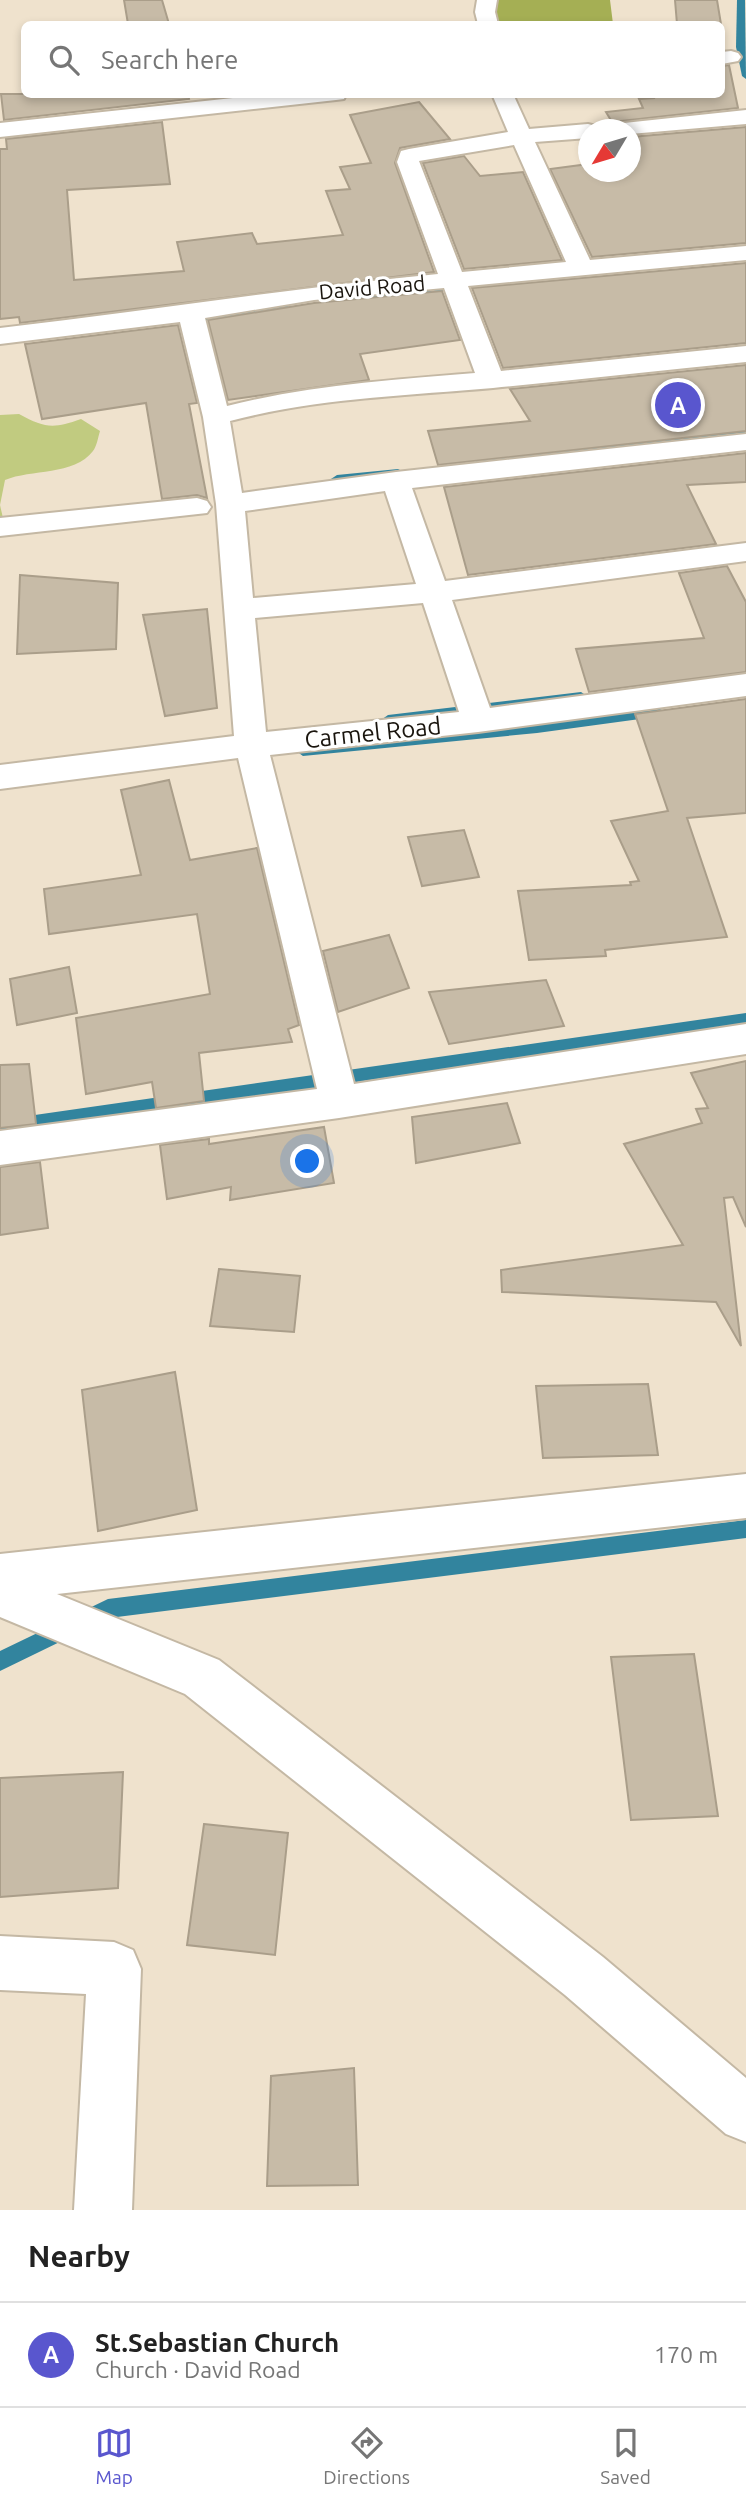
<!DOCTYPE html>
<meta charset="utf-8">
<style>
:root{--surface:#fff;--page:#f6f6f6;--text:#222;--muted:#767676;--line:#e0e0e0;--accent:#5956ce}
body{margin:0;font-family:Ubuntu,sans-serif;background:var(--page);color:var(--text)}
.compass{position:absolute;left:578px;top:119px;width:63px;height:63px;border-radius:50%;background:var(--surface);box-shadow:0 4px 10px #0003;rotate:232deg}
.you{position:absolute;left:308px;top:1162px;width:24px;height:24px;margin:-18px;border:5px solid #fff;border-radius:50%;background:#1a73e8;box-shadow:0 0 0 10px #1a73e833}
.badge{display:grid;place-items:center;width:46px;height:46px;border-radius:50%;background:var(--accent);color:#fff;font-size:23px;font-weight:700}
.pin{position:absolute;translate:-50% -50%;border:4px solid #fff;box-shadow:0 2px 7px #0006}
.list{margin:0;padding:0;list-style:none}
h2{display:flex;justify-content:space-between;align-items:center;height:91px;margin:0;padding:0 28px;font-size:30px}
h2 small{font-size:23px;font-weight:400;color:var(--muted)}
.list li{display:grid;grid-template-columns:46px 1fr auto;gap:21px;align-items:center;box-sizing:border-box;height:105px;padding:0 28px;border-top:2px solid var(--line)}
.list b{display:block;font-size:26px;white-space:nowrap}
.list p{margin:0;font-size:23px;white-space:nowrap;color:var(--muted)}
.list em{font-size:23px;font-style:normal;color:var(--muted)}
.icon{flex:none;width:38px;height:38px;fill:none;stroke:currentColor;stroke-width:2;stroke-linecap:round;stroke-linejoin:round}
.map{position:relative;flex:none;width:746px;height:2210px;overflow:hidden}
.search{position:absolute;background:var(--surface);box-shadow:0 4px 10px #0003;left:21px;right:21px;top:21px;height:77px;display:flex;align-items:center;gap:18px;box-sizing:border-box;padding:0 24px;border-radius:10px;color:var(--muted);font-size:26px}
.sheet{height:196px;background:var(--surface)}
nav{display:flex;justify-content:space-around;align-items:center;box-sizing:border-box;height:98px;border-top:2px solid var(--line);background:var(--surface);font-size:19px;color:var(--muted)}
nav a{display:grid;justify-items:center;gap:4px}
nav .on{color:var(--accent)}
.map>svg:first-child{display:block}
.green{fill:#c1cb80}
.forest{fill:#a5af54}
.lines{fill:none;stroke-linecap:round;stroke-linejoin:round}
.stream{fill:#32849e;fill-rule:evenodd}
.building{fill:#c7bba7;stroke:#aa9e8a;stroke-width:2}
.street-casing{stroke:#c4b8a4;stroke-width:4}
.street{fill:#fff;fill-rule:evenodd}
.labels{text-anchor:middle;stroke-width:6;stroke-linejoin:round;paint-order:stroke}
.far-street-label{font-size:21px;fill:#1a150e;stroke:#fff}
.street-label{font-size:24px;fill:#1a150e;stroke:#fff}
</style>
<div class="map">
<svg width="746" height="2210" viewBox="0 0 746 2210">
<rect width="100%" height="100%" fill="#efe2cd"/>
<!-- green -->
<path class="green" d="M19,414C45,428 53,429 81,419L100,431C98,437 97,446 93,451C74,476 31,469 5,480L0,505L5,527H0V415Z"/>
<!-- forest -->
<path class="forest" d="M487,0H610L613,24H488L485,12Z"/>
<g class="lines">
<!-- stream -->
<g class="stream">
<path d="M737,0H745L746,79L742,76L736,47Z"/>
<path d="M463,283L468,286L467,288L350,303L345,300L350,297Z"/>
<path d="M286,305L291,308L290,310L187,324L182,321L187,318Z"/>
<path d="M746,430V436L479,466L473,463L479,460Z"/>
<path d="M398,469L404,472L402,474L337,483L331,479L337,475Z"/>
<path d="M581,692L587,696L586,699L388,725L381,720L388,715Z"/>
<path d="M657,708L662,710V716L537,733L303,756L296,751L303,746L537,723Z"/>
<path d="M746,1013V1025L0,1134V1120Z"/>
<path d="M746,1520V1538L109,1618L0,1671V1651L108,1599Z"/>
</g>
</g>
<!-- building -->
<g class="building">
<path d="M124,0H162L169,24H128Z"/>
<path d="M675,0H717L721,24H677Z"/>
<path d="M729,65L738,108L612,122L606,112L643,108L639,99L654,98L653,94H722V66Z"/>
<path d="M1,94H188L189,99L4,120Z"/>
<path d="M419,102L450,139L400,148L395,163L434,272L20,323L19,317L0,319V149H7L6,139L162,122L170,184L67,190L74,280L184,271L177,242L252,233L257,244L343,235L326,191L350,189L340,167L371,163L350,115Z"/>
<path d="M746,127V243L592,257L550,169L589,164V172H631V159L636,158L631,150V137Z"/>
<path d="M464,156L480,176L523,172L562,260L464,269L423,163Z"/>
<path d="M746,263V343L503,368L472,288Z"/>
<path d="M442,291L460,340L360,354L369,380L228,400L208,320L314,303Z"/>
<path d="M178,325L197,403L189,404L207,498L197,495L162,499L146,403L42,419L25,344Z"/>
<path d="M746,365V431L438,465L428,431L530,421L510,389Z"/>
<path d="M746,453V482L687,485L716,544L468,575L444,487Z"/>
<path d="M727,566L746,602V672L589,692L576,649L704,638L679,573Z"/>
<path d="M20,575L118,583L116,649L17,654Z"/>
<path d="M207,609L217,708L165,716L143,615Z"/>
<path d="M746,699V813L687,818L727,937L605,950L606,956L529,960L518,891L631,885L630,882L639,881L611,821L668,811L635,714Z"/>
<path d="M169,780L190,860L257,848L299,1025L288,1029L292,1042L199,1053L204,1101L156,1108L152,1082L86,1094L76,1018L210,994L197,914L49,934L44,889L141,875L121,790Z"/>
<path d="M464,830L479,877L422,886L408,837Z"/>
<path d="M389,935L409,988L338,1012L323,951Z"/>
<path d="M69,967L77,1013L17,1025L10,979Z"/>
<path d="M546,980L564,1026L449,1044L429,992Z"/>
<path d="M746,1061V1227L733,1197L724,1198L741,1346L716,1302L502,1292L501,1270L683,1245L624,1144L702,1123L696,1109L708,1108L691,1073Z"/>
<path d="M29,1064L36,1124L0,1128V1065Z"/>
<path d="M507,1103L520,1143L416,1163L412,1117Z"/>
<path d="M324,1127L334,1183L230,1200L231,1187L167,1199L160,1145L209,1139V1144Z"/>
<path d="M40,1162L48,1228L0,1235V1167Z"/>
<path d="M219,1269L300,1276L294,1332L210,1326Z"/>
<path d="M175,1372L197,1510L98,1531L82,1390Z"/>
<path d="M648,1384L658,1455L543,1458L536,1386Z"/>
<path d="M694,1654L718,1816L631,1820L611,1657Z"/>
<path d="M123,1772L118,1888L0,1897V1778Z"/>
<path d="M204,1824L288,1833L275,1955L187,1945Z"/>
<path d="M354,2068L358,2185L267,2186L271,2076Z"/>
</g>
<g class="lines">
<defs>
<g id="street">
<path d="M477,0H497L495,12L498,24H478L475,12Z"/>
<path d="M731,51L738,53L741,57L738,61L722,64V52Z"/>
<path d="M271,94H346L344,99L336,100L0,137V123Z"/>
<path d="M492,94H513L529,129L588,124L596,126L746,110V124L630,134V130H588V138L535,142L590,260L746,246V260L468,286L501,371L746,346V362C662,370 577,380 493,388C402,396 319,398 230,421L242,493L396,472L746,434V450L412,488L445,581L746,543V561L452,600L490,708L746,674V696L478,732L270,755L354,1084L746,1024V1054L339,1118L0,1165V1131L317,1089L238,758L0,789V765L234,736L216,504L203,417L180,322L0,344V328C146,311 292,288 438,274L397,162L401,151L409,149L508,132ZM514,145L566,262L462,272L419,161ZM444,288L475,373C391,380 309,385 227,406L205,318L314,300ZM385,491L416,584L253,598L245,511ZM423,603L459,712L266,732L255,618Z"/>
<path d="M197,498L207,501L211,507L207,513L0,536V518Z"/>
<path d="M746,1474V1518L57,1594L219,1660L603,1957L746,2078V2142L726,2134L565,1995L185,1694L0,1617V1554Z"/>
<path d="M0,1936L114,1942L133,1950L141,1969L132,2210H74L86,1994L0,1990Z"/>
</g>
</defs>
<!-- street casing -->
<use href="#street" class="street-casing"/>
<!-- street -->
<use href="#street" class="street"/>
</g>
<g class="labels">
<!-- far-street labels -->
<g class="far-street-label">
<text transform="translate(372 288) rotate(-5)" y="7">David Road</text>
</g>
<!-- street labels -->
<g class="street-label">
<text transform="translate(373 733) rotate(-6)" y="8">Carmel Road</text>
</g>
</g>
</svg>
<svg class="compass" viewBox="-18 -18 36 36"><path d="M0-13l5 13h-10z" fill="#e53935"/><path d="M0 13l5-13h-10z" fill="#767676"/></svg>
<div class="you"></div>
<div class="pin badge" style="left:678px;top:405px">A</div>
<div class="search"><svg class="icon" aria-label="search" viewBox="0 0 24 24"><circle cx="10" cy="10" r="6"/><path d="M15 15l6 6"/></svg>Search here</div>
</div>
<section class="sheet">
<h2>Nearby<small></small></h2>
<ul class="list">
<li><span class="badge">A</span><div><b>St.Sebastian Church</b><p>Church · David Road</p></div><em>170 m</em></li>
</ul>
</section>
<nav>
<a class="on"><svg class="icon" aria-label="map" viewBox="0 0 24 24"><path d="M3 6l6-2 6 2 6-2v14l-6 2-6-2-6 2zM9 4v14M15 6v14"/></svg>Map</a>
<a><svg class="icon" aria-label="directions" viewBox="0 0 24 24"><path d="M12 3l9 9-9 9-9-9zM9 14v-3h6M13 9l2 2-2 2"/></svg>Directions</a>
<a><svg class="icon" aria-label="saved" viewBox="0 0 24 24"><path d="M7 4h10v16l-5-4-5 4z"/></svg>Saved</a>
</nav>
